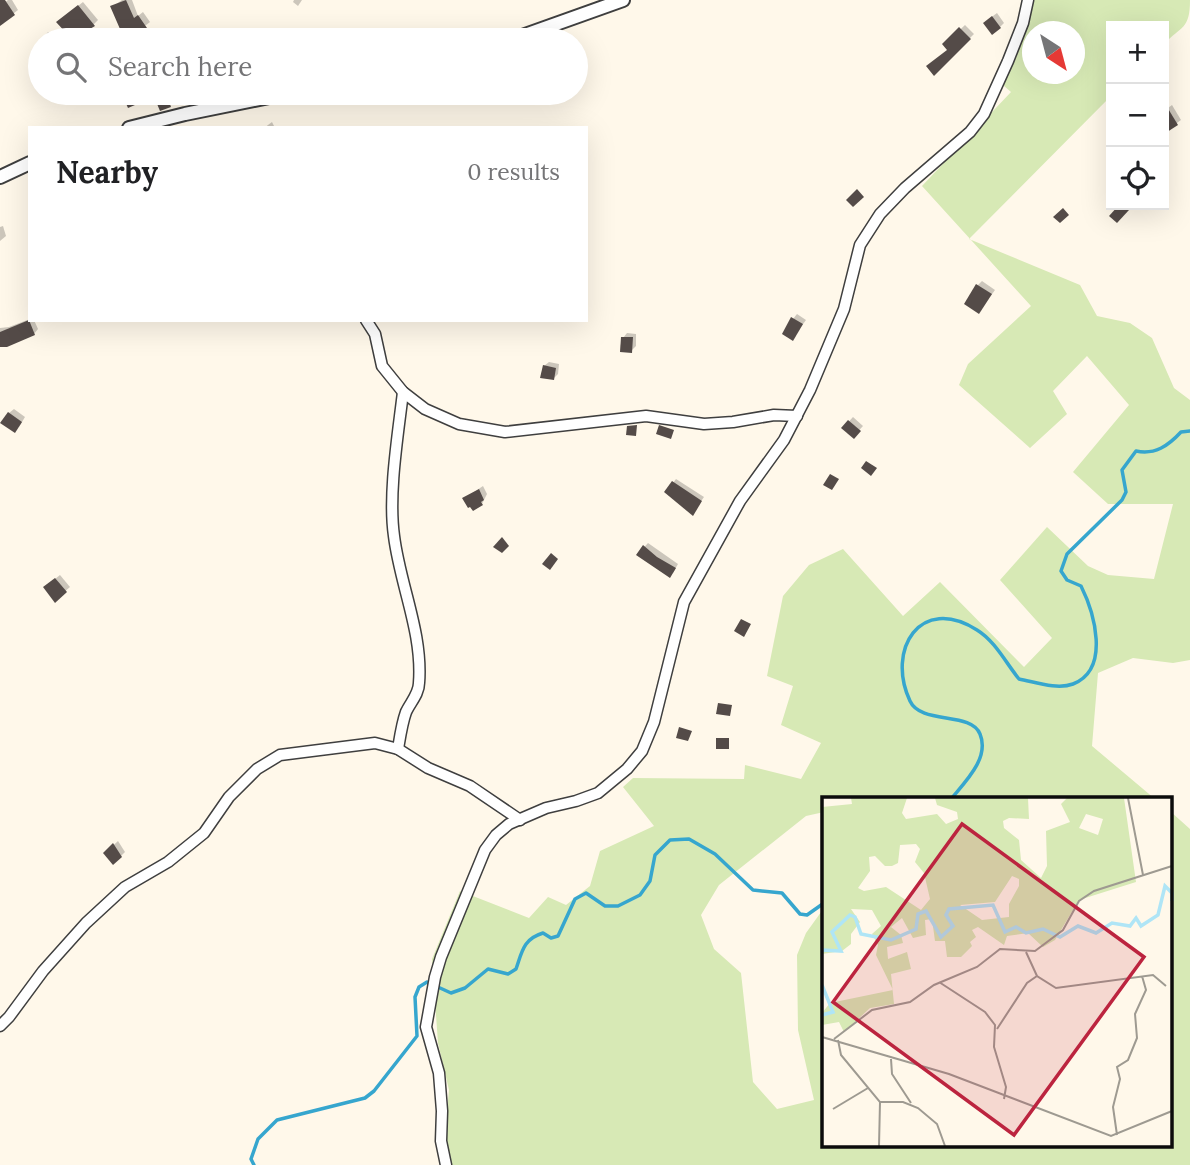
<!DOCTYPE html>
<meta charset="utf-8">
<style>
:root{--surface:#fff;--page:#f6f6f6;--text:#202124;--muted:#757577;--line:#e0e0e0}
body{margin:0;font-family:Lora,serif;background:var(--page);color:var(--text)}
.controls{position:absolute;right:21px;top:21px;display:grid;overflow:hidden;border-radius:0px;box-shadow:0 7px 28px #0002}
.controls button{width:63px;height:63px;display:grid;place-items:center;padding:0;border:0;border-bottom:2px solid var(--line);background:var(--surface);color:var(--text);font:35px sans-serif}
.compass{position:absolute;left:1022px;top:21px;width:63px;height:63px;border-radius:50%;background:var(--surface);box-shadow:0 7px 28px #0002;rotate:144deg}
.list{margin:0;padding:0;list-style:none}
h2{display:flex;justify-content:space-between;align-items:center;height:91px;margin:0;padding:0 28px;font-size:30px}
h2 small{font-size:23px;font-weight:400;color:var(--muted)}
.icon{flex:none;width:38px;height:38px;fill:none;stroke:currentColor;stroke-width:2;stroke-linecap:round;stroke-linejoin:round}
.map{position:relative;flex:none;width:1190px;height:1165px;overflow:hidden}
.search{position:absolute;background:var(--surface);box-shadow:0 7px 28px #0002;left:28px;top:28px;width:560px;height:77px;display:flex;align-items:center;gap:18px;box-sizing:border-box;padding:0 24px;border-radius:38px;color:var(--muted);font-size:26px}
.panel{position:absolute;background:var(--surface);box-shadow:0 7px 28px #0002;left:28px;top:126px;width:560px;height:196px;border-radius:0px}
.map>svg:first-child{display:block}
.green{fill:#d7e9b5;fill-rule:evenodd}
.shadow{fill:#0003}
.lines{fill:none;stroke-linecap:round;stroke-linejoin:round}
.stream{stroke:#36a6ce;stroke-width:3.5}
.building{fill:#544b48}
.minor-casing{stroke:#3f3f3f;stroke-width:13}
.tertiary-casing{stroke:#3f3f3f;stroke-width:16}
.minor{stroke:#fff;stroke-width:10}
.tertiary{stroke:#fff;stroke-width:12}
.inset-river{fill:none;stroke:#afe5f6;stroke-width:3.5}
.inset-road{fill:none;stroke:#9e9a91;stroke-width:2}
.view{fill:#bc243f;fill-opacity:0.15;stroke:#bc243f;stroke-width:3.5}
.inset-edge{fill:none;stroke:#0c0c0c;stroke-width:3.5}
</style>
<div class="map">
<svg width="1190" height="1165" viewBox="0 0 1190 1165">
<rect width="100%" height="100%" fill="#fff8ea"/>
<!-- green -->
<path class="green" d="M1026,0H1190C1190,30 1181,26 1164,44V26H1111V96L969,239L1080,285L1097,316L1130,323L1152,338L1174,388L1190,400V660L1173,663L1133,658L1098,673L1092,746L1155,799H824V812L806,816L719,885L701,915L714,949L741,973L753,1082L777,1109L814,1100L798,1030L797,955L806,933L824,908V1146H1171V812L1190,829V1165H450L445,1133L449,1090L438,1043L432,959L460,891L529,918L548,897L566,905L590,886L600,851L654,826L623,787L633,778L744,779L745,765L801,779L821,743L781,725L793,686L767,676L783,596L809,565L843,549L903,616L940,582L1024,667L1052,638L1000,580L1047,527L1088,566L1108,575L1154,579L1173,504H1108L1073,472L1129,405L1087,356L1053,391L1067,414L1030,448L959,385L968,364L1031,306L922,186L1011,92L996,79L1019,27ZM1032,32H1074V74H1032Z"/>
<!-- shadow -->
<g class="shadow">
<path d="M8,0H12L18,10L0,24V6Z"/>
<path d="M122,0H132L138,16L143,12L150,22L127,40H112L110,38L122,28L112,7Z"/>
<path d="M294,0H302L298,6L293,2Z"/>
<path d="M83,2L98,20L93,25L63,18Z"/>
<path d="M997,13L1004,23L1000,27L989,19Z"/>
<path d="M965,25L974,34L934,74L949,49L945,44Z"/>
<path d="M48,32L56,36L54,40H42Z"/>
<path d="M57,93H70L65,98Z"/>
<path d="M166,93H171L174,101L170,106L157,99Z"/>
<path d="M1172,105L1181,120L1167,130L1164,124V111Z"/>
<path d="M272,122L275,128H264Z"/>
<path d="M3,226L6,236L0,241V227Z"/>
<path d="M982,281L995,290L979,312L978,285Z"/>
<path d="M797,314L806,320L793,338V319Z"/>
<path d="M30,319L34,320L38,329L34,334L0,345V328L9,327Z"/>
<path d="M627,333L636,334V346L631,351L623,338Z"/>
<path d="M549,362L559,364L558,374L553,379L544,366Z"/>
<path d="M14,409L25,417L19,427L9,413Z"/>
<path d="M853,417L863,426L853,437L843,428Z"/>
<path d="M676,479L704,497L695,510L673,483Z"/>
<path d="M483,486L487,494L482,504L465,498Z"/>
<path d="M648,543L678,564L673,573L638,554Z"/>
<path d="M60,575L70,587L55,600L50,583Z"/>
<path d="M118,841L125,852L114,863L105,853Z"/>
</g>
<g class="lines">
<!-- stream -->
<g class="stream">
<path d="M951,799C965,782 990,758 980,734C971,711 921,725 910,701C886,650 920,594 977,630C995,641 1006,663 1019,679C1035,682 1057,690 1073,684C1111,669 1094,612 1081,586L1067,580L1061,571L1067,554L1122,500L1126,492L1122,470L1136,451C1155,455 1168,446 1181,432L1190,431"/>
<path d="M254,1165L251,1159L258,1139L277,1120L365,1098L374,1091L417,1036L415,997L419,987L427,982L451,993L465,988L488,969L508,974L516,969C522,952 523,939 543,933L551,938L558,936L575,899L586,893L605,906H618L640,895L650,881L655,855L670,840L689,839L715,854L753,890L782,893L800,914L807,915L824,903"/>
</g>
</g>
<!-- building -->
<g class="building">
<path d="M0,0H5L15,15L0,26Z"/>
<path d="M126,0L134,18L138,15L147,28L130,40H105L120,29L110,6Z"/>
<path d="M78,5L95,26L83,33L79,28L68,35L56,22Z"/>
<path d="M992,16L1001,28L992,35L983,23Z"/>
<path d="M959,27L971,39L934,76L926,66L947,50L942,44Z"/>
<path d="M139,94L142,102L128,108L124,99Z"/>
<path d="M166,94L171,107L160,111L155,99Z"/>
<path d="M1164,102L1178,125L1164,134Z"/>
<path d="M857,189L864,197L853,207L846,200Z"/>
<path d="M1119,205H1123L1129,210L1117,223L1109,216Z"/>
<path d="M1063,208L1069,215L1060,223L1053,217Z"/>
<path d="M976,284L992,294L979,314L964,304Z"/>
<path d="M791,317L803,324L793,341L782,334Z"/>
<path d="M29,320L35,335L7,347H0V332Z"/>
<path d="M621,337H633L632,353L620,352Z"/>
<path d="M543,365L556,368L554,380L540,378Z"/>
<path d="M8,412L22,422L15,433L0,423Z"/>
<path d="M848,420L861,431L854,439L841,428Z"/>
<path d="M637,425L636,436L626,435L627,426Z"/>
<path d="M659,425L674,430L671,439L656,434Z"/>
<path d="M866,461L877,468L871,476L861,468Z"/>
<path d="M830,474L839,479L832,490L823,485Z"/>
<path d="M672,481L702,501L693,516L664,492Z"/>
<path d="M479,489L484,500L481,502L483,505L473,511L470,507L468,508L462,498Z"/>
<path d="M502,537L509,546L502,553L493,547Z"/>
<path d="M643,545L657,557L676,568L670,578L636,555Z"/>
<path d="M551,553L558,559L550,570L542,564Z"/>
<path d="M55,578L67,592L55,603L43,587Z"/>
<path d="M741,619L751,624L744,637L734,631Z"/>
<path d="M718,703L732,705L730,716L716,714Z"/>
<path d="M679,727L692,731L688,741L676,738Z"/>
<rect x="716" y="738" width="13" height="11"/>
<path d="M113,843L122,857L113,865L103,853Z"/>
</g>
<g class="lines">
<defs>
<g id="minor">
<path d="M366,320L375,334L382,366L403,392L425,409L459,424L505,432L646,416L704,424L733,422L774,415L797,416"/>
<path d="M398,749C400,737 402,723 406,712C410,703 419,694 419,683C423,633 400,585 394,536C388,494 398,435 403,392"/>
<path d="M0,1026L9,1017L43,971L86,923L125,887L168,862L204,833L229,797L257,769L280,755L375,743L398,749L428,768L470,786L520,820"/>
<path d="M446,1165L441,1141L442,1111L439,1073L426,1027L435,977L441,957L485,850L496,835L509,824L546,808L576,801L598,793L627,769L642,751L654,722L684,602L740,501L784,440L810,390L844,309L860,245L880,214L905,188L970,132L984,114L1008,61L1023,23L1028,0"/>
</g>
<g id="tertiary">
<path d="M511,40L623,0"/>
<path d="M129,128L185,114L289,93"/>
<path d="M0,177L30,163"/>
</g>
</defs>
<!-- minor casing -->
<use href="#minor" class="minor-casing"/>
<!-- tertiary casing -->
<use href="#tertiary" class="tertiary-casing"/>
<!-- minor -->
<use href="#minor" class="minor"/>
<!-- tertiary -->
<use href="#tertiary" class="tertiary"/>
</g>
<!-- overview -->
<g transform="translate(822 797)">
<rect width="350" height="350" fill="#fff8ea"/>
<path d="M29,1H85L80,16L84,22L115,17L124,27L136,22L135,15L115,8L113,1H206L207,22L187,21L181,24L182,31L197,43L199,63L219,81L225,69L224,34L248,25L239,7L245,1H302L314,85L257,103L233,143L221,150L206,136L185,139L182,148L156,130L150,133L154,140L148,145L150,149L139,160H125L123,144H113L110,122L103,123L104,138L91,141L80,121L69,130L79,138L81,146L65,150L66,162L85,155L89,172L69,177L72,207L48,211L22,235L17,225L0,228V216L8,206L71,193L54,158L56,148L50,137L59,129L50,113L29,112L38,125L29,137V147L20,154L0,157V10L30,7ZM264,17L281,22L276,38L257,31ZM94,47L98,52L93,65L102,76L108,102L99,113L64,90L42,94L36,91L48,74L47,60L53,59L63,69H70L76,66L78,48ZM190,79L197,82V89L187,107V120L160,123L138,108L173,105Z" fill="#d7e9b5" fill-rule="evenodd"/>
<path class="inset-river" d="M0,153L19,154L10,135L28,118L33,120L39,137L69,143L94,132L96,117L104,114L119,140L131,129L124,118L127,112L171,108L183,135L194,130L204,136L221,132L238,140L256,129L274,136L290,126L308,129L314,121L319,129L336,118L343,89L350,96V104M0,188L11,215L0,218"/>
<path class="inset-road" d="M306,1L321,78M204,155L215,179L234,191L331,178L344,189M117,185L163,215L173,228L172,250L184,290L182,302M175,232L205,186L215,179M0,240L127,277L289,339L350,314M12,242L50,213L88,205L112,188L155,170L178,152L213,154L241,133L257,104L272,94L350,69M16,243L19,258L58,305L57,349M69,262L70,277L89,306M58,305H81L96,311L115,327L123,349M11,312L46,291M295,338L291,310L298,282L295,270L306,263L315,241L313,217L324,193L320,179"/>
<path class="view" d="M140,27L322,160L192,338L11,205Z"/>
<rect width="350" height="350" class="inset-edge"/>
</g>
</svg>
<div class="controls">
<button>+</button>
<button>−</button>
<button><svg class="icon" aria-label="locate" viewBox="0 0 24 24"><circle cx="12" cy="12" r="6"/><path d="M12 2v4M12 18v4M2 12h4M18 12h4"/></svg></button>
</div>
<svg class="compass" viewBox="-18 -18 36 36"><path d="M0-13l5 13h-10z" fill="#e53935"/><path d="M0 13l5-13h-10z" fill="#757577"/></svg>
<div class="search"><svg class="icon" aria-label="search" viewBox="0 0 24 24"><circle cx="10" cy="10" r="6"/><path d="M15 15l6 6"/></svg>Search here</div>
<section class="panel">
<h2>Nearby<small>0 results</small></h2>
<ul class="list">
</ul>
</section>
</div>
